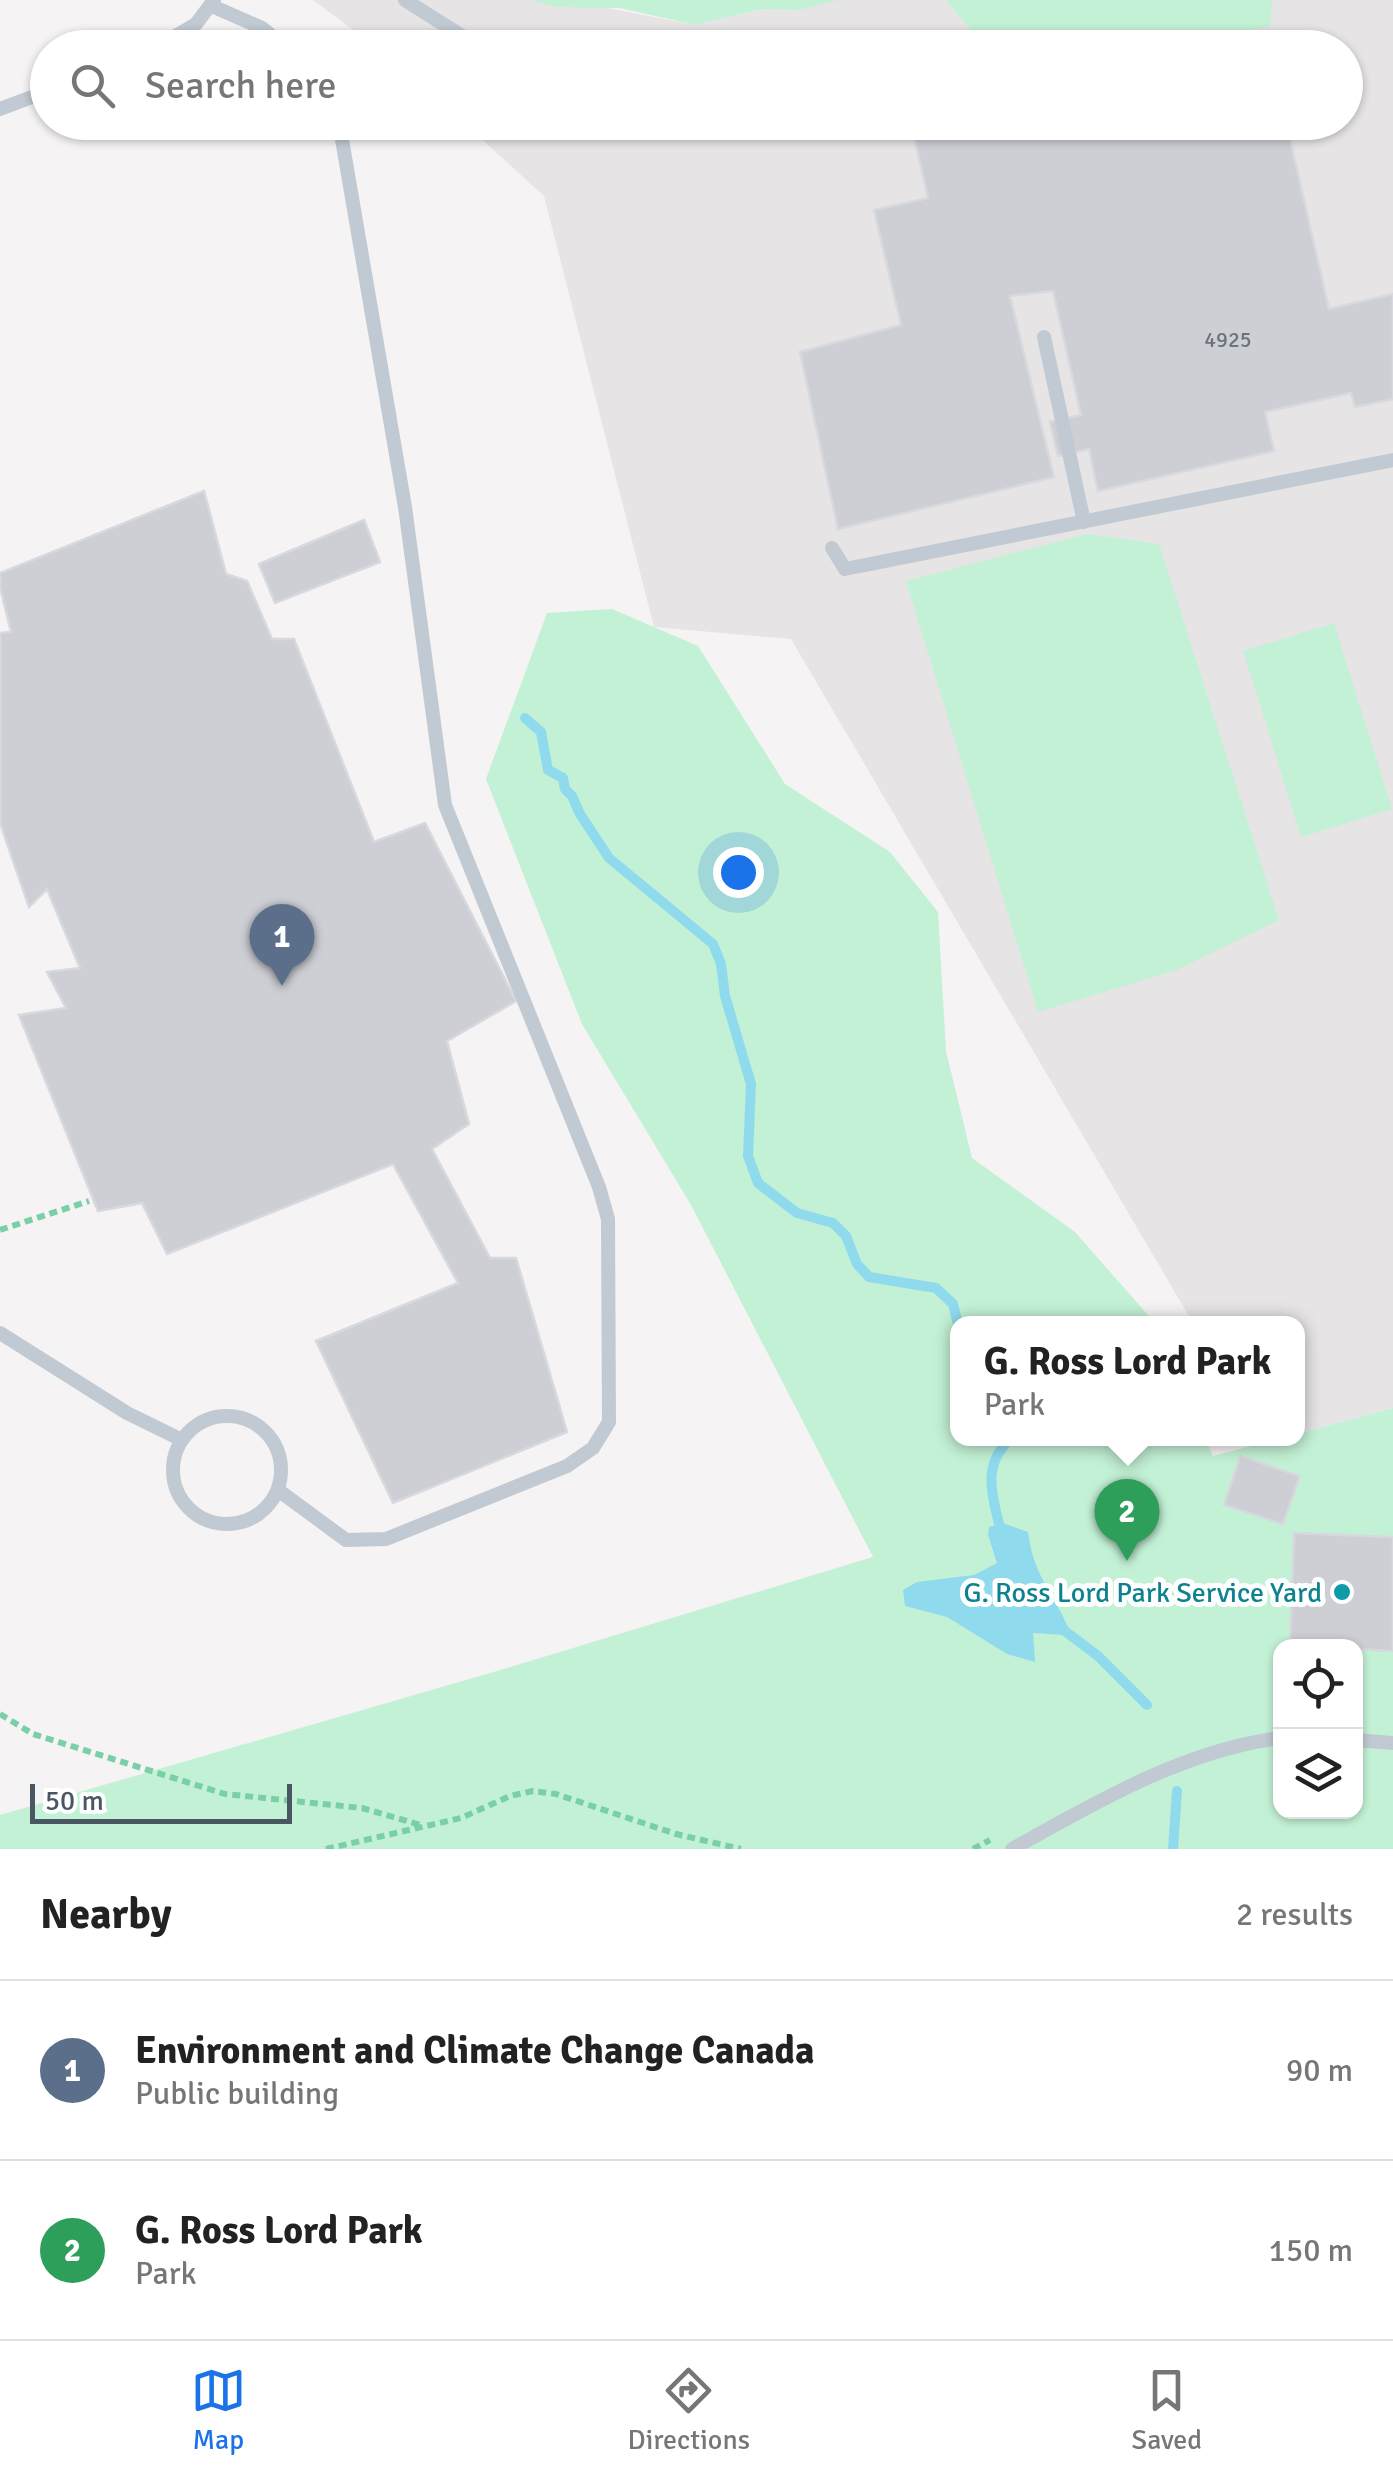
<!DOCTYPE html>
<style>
:root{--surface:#fff;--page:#f6f6f6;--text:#222;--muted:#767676;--line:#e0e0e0;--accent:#1a73e8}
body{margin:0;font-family:Signika,sans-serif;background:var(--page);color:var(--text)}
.controls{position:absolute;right:30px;bottom:30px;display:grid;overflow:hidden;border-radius:20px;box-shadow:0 2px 8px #0004}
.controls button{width:90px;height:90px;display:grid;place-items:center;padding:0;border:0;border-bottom:2px solid var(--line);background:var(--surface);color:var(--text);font:50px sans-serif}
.scale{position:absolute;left:30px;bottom:25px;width:262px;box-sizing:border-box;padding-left:10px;border:5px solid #4a5661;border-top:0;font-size:28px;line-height:35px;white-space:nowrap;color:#4a5661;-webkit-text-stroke:8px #fff;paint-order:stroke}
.you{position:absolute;left:738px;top:872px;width:35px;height:35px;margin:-25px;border:8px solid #fff;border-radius:50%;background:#1a73e8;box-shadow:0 0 0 15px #1a73e833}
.badge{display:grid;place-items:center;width:65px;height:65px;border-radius:50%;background:var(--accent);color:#fff;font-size:32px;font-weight:700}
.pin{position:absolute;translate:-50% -82px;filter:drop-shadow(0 2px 5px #0008)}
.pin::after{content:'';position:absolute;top:52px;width:35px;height:30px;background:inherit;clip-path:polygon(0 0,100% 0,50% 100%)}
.popup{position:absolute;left:950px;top:1316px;width:355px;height:130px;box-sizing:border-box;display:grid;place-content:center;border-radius:20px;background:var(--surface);filter:drop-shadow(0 2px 8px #0005);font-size:32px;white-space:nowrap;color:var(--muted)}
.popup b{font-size:38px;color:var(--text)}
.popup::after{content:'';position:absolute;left:50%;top:100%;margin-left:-20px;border:20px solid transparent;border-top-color:var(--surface)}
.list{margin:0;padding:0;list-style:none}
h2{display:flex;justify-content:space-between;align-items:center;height:130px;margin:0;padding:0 40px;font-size:42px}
h2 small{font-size:32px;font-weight:400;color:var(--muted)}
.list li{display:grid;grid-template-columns:65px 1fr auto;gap:30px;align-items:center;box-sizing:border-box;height:180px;padding:0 40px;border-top:2px solid var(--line)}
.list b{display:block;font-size:38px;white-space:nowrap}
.list p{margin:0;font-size:32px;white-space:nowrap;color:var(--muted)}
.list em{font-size:32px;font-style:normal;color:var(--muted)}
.icon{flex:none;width:55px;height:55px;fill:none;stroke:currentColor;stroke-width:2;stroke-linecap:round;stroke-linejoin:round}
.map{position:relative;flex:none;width:1393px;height:1849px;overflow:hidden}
.search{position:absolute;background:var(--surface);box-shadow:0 2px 8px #0004;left:30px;right:30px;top:30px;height:110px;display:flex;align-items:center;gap:25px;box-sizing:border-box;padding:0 35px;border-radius:55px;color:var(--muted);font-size:38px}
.sheet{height:490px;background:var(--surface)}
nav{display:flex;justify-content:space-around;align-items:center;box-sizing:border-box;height:140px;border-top:2px solid var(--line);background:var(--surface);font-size:28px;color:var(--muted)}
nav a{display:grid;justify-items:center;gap:5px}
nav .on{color:var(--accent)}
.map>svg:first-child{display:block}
.education{fill:#e6e4e5}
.green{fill:#c3f1d5;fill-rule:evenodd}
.water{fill:#90daee}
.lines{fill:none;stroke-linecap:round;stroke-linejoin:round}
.stream{stroke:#90daee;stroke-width:10}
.building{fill:#cdcfd5;stroke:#d7d9de;stroke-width:2.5}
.path{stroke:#7ad0a6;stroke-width:6;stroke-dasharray:8 5;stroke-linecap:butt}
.lane{stroke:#c1cad2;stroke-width:14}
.culture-dot{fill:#0f9aa8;stroke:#fff;stroke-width:4}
.labels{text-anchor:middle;stroke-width:10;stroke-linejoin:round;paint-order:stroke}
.number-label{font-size:22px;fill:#6b747e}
.culture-label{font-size:28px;fill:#0d838f;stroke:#fff;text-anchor:end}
</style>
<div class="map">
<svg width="1393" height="1849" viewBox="0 0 1393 1849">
<rect width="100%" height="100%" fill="#f5f3f3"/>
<!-- education -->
<path class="education" d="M313,0H567L695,25L803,0H1393V1408L1297,1434V1324L1193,1323L791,639L654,627L544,196L464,123L1346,122V48L376,47Z"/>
<!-- green -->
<g class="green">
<path d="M532,0H838L798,10L763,9L695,25L620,8L555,7Z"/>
<path d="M946,0H1272L1270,27L1124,47L986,48Z"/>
<path d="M1088,534L1159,544L1279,920L1177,970L1038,1012L906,581Z"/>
<path d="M612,609L698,646L785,784L890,852L938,912L946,1051L972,1158L1075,1232L1155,1323L957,1324V1438L1205,1439L1213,1456L1279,1439L1297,1438V1434L1393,1408V1849H0V1815L497,1671L873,1557L691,1205L582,1024L486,779L547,613ZM1280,1646H1356V1812H1280Z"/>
<path d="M1334,623L1392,809L1301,837L1243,651Z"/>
</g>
<!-- water -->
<path class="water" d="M1003,1523L1028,1532C1034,1577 1051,1588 1068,1627L1063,1635L1033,1633L1035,1662L1007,1654L947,1617L905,1606L903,1590L917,1582L974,1575L997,1563L988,1535L989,1527Z"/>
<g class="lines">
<!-- stream -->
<g class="stream">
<path d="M525,718L541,732L548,770L563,778L565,789L572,796L580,814L609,858L713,944L721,964L725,996L751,1084L748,1156L758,1183L797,1213L833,1223L846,1236L857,1264L869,1277L936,1288L953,1304L958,1324"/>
<path d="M999,1524C991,1490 983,1464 1011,1438"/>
<path d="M1065,1631L1098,1656L1147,1705"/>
<path d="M1173,1849L1177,1791"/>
</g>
</g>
<!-- building -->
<g class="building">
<path d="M956,33L959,48H894V47Z"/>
<path d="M911,122H976L978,127L997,122H1286L1329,309L1393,294V399L1355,407L1351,393L1265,412L1274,451L1098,491L1089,449L1058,456L1050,422L1081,415L1053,291L1010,296L1054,477L838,529L800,352L901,325L874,210L928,198Z"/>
<path d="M204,491L226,574L247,581L272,639H294L374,842L425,823L516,1001L447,1041L469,1124L432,1149L490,1258H516L567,1432L393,1503L316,1341L458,1283L393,1164L167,1254L142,1203L98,1211L19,1015L66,1008L47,972L80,968L47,889L29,907L0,823V633L11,632L0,587V573Z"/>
<path d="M364,520L380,562L275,603L259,564Z"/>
<path d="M1240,1456L1300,1476L1283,1524L1224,1505Z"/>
<path d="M1294,1533L1393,1537V1651L1356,1649V1646H1290Z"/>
</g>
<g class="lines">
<!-- path -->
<g class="path">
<path d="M0,1230L89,1201"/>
<path d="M0,1714L33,1734L225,1794L362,1808L424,1826"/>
<path d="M326,1849L461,1818L510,1796L533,1791L556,1794L676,1834L741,1849"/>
<path d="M973,1849L990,1840"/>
</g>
<!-- lane -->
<g class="lane">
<path d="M405,0L481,48"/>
<path d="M212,6L262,28L287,48"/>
<path d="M155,48L196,24L214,0"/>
<path d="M0,109L48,91"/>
<path d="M1044,337L1084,522"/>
<path d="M832,548L845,569L1393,460"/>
<path d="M0,1333L127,1413L182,1440"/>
<circle cx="227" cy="1470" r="54"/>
<path d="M278,1490L346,1540L386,1539L567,1466L593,1448L609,1422L608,1219L599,1187L445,805L405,507L339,122"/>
<path d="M1356,1740L1393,1743"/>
<path d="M1012,1849C1095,1803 1184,1750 1280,1738"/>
</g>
</g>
<!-- markers -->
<circle class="culture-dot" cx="1342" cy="1592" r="10"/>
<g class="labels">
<!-- number labels -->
<g class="number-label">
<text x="1228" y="347">4925</text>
</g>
<!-- culture labels -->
<g class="culture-label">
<text x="1322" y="1602">G. Ross Lord Park Service Yard</text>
</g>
</g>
</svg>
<div class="controls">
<button><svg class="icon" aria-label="locate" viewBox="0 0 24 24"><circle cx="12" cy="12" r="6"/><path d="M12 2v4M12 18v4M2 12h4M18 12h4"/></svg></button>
<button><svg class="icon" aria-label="layers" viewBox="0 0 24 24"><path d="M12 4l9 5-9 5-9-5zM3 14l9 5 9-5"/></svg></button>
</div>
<div class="scale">50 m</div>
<div class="you"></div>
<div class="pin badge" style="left:282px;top:986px;background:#5c6f8a">1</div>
<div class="pin badge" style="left:1127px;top:1561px;background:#2e9e5b">2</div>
<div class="popup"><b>G. Ross Lord Park</b>Park</div>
<div class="search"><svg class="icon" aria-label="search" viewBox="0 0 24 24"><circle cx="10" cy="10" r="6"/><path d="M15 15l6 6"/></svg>Search here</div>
</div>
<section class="sheet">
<h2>Nearby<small>2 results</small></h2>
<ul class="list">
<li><span class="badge" style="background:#5c6f8a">1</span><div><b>Environment and Climate Change Canada</b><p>Public building</p></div><em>90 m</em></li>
<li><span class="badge" style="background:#2e9e5b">2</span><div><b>G. Ross Lord Park</b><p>Park</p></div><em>150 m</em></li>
</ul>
</section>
<nav>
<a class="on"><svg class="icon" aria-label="map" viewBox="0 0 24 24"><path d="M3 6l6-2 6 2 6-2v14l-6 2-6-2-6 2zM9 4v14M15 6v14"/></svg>Map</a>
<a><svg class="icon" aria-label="directions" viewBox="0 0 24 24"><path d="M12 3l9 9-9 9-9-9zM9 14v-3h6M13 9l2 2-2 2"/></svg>Directions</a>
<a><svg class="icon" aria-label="saved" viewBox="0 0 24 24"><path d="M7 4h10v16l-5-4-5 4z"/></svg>Saved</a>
</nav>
